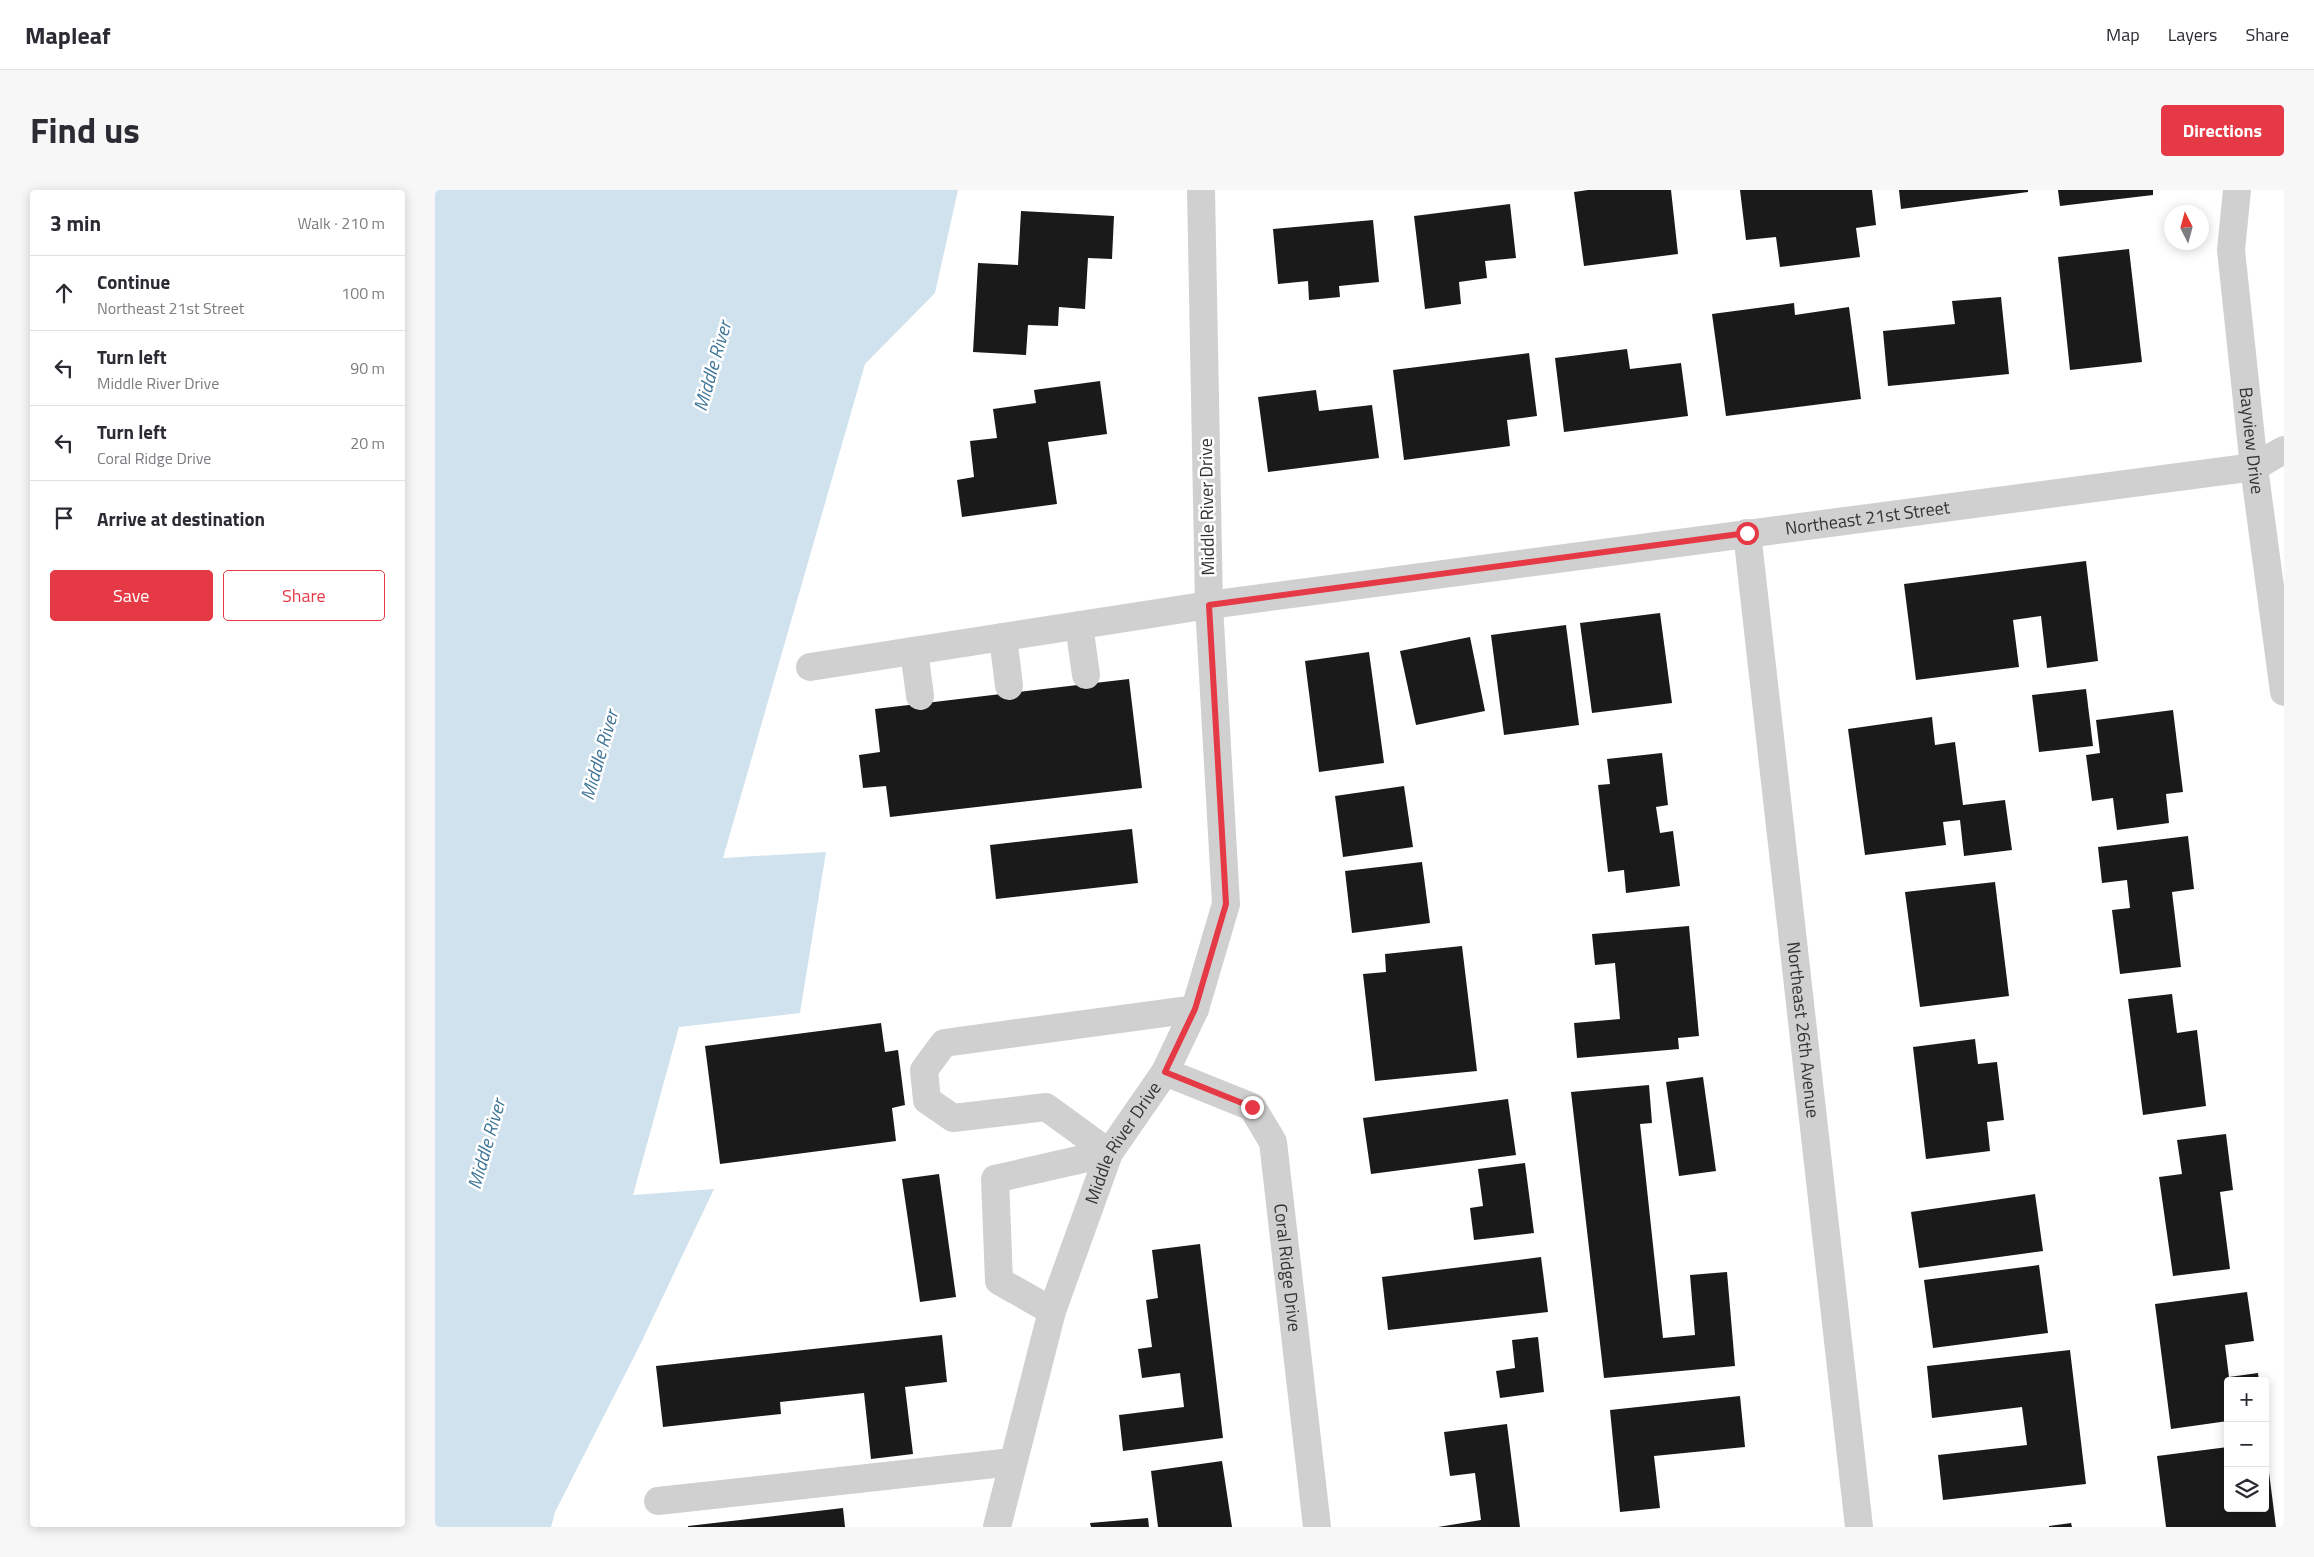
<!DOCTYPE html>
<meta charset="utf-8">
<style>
:root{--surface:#fff;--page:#f7f7f7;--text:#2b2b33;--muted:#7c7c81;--line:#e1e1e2;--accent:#e63946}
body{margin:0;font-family:"Titillium Web",sans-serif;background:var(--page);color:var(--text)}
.controls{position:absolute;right:15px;bottom:15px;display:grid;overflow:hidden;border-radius:5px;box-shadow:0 2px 12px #0003}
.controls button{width:45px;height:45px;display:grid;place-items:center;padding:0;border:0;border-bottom:1px solid var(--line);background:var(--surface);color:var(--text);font:25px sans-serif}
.compass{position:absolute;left:1729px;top:15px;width:45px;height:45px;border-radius:50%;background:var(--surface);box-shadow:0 2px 12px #0003;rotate:354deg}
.stop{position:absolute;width:15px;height:15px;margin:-11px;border:4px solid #e63946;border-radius:50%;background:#fff}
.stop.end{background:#e63946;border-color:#fff;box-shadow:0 1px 5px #0008}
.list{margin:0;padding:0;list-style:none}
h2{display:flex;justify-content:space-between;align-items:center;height:65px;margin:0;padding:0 20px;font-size:21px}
h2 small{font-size:16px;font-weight:400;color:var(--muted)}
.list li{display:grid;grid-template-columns:32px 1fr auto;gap:15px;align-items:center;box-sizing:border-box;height:75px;padding:0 20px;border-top:1px solid var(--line)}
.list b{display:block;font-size:19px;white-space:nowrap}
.list p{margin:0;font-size:16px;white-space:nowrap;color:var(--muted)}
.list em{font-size:16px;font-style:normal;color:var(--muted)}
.actions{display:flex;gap:10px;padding:15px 20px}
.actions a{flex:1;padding:11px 0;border:1px solid var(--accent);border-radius:5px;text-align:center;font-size:18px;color:var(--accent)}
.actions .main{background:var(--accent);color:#fff}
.icon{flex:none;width:28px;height:28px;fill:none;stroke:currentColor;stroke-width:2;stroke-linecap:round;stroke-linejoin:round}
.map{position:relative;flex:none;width:1849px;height:1337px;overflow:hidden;border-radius:5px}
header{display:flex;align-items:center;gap:30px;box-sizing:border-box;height:70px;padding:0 25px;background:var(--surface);border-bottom:1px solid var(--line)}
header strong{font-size:24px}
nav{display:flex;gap:28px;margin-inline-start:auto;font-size:18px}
.intro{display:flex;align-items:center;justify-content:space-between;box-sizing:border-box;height:120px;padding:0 30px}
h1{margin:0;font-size:35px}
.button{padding:12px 22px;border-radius:5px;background:var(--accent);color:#fff;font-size:18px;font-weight:700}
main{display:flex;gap:30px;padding:0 30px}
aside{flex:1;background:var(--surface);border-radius:5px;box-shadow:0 2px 12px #0003}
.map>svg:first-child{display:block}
.water{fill:#cfe2ee}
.building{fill:#1a1a1a}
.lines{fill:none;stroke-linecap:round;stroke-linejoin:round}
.minor{stroke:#d0d0d0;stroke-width:28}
.route{stroke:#e63946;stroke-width:6}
.labels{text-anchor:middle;stroke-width:5;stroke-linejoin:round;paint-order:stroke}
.street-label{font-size:18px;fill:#333;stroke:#fff}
.water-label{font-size:19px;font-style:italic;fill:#3f7597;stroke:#fff}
</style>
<header>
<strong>Mapleaf</strong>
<nav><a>Map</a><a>Layers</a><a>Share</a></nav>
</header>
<div class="intro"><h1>Find us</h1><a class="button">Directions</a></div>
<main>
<aside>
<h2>3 min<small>Walk · 210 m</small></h2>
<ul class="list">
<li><svg class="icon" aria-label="ahead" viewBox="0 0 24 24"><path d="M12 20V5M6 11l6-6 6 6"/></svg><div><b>Continue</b><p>Northeast 21st Street</p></div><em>100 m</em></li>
<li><svg class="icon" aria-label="left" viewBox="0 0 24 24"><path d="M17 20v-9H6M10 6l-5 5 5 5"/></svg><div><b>Turn left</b><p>Middle River Drive</p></div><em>90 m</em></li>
<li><svg class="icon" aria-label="left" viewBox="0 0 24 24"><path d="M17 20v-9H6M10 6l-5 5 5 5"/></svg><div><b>Turn left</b><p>Coral Ridge Drive</p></div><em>20 m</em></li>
<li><svg class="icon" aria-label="arrive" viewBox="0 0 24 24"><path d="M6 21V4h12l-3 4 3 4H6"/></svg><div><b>Arrive at destination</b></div></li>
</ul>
<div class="actions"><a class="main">Save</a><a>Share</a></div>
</aside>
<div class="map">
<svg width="1849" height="1337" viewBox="0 0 1849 1337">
<rect width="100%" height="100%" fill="#fff"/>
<!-- water -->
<path class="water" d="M0,0H523L500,103L430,174L288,668L391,662L365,823L244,837L198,1005L279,999L204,1157L120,1322L116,1337H0Z"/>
<!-- building -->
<g class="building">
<path d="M1153,0H1236L1243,64L1149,76L1139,2Z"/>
<path d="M1305,0H1437L1441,35L1421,38L1425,67L1345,77L1341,47L1311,50Z"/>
<path d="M1464,0H1593V2L1466,19Z"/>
<path d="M1623,0H1718V5L1625,16Z"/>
<path d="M1075,14L1081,68L1050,71L1052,88L1024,92L1026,114L990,119L979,26Z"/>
<path d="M586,21L679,26L677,69L653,68L650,119L624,117L623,136L593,135L591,165L538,162L543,73L583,75Z"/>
<path d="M938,30L944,92L904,96L905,107L874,110L873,91L843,94L838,39Z"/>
<path d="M1694,59L1707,172L1635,180L1623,67Z"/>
<path d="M1566,107L1574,184L1453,196L1448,141L1520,134L1517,111Z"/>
<path d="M1359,113L1360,125L1414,117L1426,209L1291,226L1277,124Z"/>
<path d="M1192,159L1195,179L1246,173L1253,226L1129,242L1120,168Z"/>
<path d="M1094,163L1102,226L1072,230L1075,256L969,270L958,180Z"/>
<path d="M665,191L672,244L613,252L622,314L527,327L522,290L539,287L535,251L562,248L558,219L601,213L599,200Z"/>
<path d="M881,200L884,221L937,215L944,268L833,282L823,207Z"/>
<path d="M1651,371L1663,471L1612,478L1606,426L1578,430L1584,477L1481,490L1469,394Z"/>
<path d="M1225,423L1237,513L1157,523L1145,433Z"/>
<path d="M1131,435L1144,535L1069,545L1056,445Z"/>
<path d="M1035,447L1050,521L981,535L965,461Z"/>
<path d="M934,462L949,573L884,582L870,471Z"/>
<path d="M694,489L707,598L455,627L451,596L428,598L424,565L445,562L440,519Z"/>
<path d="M1651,499L1658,556L1604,562L1597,505Z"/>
<path d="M1738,520L1748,602L1731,604L1734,633L1682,640L1678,608L1657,611L1651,565L1665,563L1661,530Z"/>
<path d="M1497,527L1500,555L1520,552L1528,615L1570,610L1577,660L1529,666L1525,630L1508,632L1511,655L1430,665L1413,539Z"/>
<path d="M1227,563L1233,615L1221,617L1225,643L1238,641L1245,696L1191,703L1189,680L1173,682L1163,595L1175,594L1172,569Z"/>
<path d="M969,596L978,657L908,667L900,606Z"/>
<path d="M697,639L703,693L561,709L555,655Z"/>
<path d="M1753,646L1759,699L1737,702L1746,777L1685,784L1677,720L1695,718L1692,690L1667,693L1663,657Z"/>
<path d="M987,672L995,733L917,743L910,681Z"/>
<path d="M1560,692L1574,806L1485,817L1470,702Z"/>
<path d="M1254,736L1264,846L1243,848L1244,859L1142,868L1139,833L1185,829L1180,773L1160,775L1157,744Z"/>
<path d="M1027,756L1042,881L940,891L928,784L951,782L950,764Z"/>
<path d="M1737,804L1742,843L1762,840L1771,916L1708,925L1693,809Z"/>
<path d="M446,833L450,862L463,860L470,915L457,918L461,951L285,974L270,856Z"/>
<path d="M1540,849L1543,874L1562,872L1569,930L1552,932L1555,961L1491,969L1478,857Z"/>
<path d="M1268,887L1281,981L1244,986L1231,892Z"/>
<path d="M1214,895L1217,933L1205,934L1228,1148L1260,1145L1255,1085L1292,1082L1300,1176L1169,1188L1136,902Z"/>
<path d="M1073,909L1081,965L936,984L928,928Z"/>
<path d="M1791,944L1798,1000L1785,1002L1795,1079L1738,1086L1724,987L1747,984L1742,950Z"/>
<path d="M1090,973L1099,1043L1039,1050L1035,1018L1048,1016L1043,979Z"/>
<path d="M504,984L521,1107L485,1112L467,989Z"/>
<path d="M1600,1004L1608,1061L1484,1078L1476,1022Z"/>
<path d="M765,1054L788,1248L688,1261L684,1225L749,1217L745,1183L707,1188L703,1159L717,1157L711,1110L723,1108L717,1060Z"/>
<path d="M1106,1067L1113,1122L953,1140L947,1087Z"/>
<path d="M1604,1075L1613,1143L1498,1158L1489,1090Z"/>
<path d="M1812,1102L1819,1151L1790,1155L1794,1187L1823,1183L1824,1191H1793V1231L1736,1239L1720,1114Z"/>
<path d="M507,1145L512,1192L470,1197L478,1264L436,1269L429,1203L345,1212L346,1224L228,1237L221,1176Z"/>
<path d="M1103,1147L1109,1202L1065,1208L1061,1181L1080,1178L1077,1150Z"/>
<path d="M1635,1160L1651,1294L1508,1310L1503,1265L1592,1255L1587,1217L1497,1228L1492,1176Z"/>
<path d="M1305,1206L1310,1257L1219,1266L1225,1318L1185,1322L1175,1220Z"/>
<path d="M1072,1234L1085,1337H1003L1046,1330L1040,1283L1015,1286L1009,1242Z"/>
<path d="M1793,1257V1318H1830L1831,1259L1841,1337H1731L1722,1266Z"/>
<path d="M787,1271L797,1337H723L716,1281Z"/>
<path d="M408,1318L410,1337H253V1336Z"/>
<path d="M713,1328L714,1337H656L655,1333Z"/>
<path d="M1636,1333L1637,1337H1614V1336Z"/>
</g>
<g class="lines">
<!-- minor -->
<g class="minor">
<path id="s1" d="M1802,0L1796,60L1819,277L1849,502"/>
<path id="s2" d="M1312,343L1424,1337"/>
<path d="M644,435L651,485"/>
<path d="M568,447L574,496"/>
<path d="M479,461L485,506"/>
<path id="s3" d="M375,477L774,415L1819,277L1849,260"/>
<path id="s4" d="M730,882L817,917L838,952L882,1337"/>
<path d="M674,963L611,917L518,928L492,910L489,880L509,853L760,819"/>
<path d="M617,1121L564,1091L560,989L674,963"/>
<path d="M223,1311L577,1272"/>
<path id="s5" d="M562,1337L617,1121L674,963L730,882L760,819L791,714L774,415L766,0"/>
</g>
</g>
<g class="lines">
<!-- route -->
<path class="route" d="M817,917L730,882L760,819L791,714L774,415L1312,343"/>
</g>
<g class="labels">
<!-- street labels -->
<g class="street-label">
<text dy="6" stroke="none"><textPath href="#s1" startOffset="252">Bayview Drive</textPath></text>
<text transform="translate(772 317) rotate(-91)" y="6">Middle River Drive</text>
<text dy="6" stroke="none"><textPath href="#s3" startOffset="1068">Northeast 21st Street</textPath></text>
<text dy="6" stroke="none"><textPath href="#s2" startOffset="500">Northeast 26th Avenue</textPath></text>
<text dy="6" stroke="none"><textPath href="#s5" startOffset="406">Middle River Drive</textPath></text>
<text dy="6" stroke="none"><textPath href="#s4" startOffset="261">Coral Ridge Drive</textPath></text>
</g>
<!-- water labels -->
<g class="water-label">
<text transform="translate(277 176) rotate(-74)" y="7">Middle River</text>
<text transform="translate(164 565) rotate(-74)" y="7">Middle River</text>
<text transform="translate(51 954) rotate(-74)" y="7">Middle River</text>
</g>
</g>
</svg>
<div class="controls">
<button>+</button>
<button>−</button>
<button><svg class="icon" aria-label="layers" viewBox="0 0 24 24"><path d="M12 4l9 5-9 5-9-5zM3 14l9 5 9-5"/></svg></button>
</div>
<svg class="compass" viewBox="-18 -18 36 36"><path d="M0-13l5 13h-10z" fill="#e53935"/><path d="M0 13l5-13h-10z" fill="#7c7c81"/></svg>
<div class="stop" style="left:1312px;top:343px"></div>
<div class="stop end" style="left:817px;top:917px"></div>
</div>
</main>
